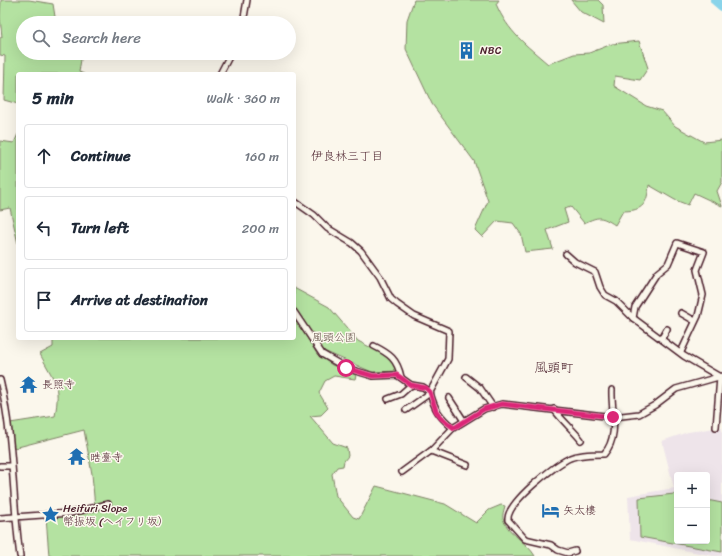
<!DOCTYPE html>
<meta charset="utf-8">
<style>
:root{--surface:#fff;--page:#f2f2f3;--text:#1f2937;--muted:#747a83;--line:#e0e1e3}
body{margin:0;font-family:Sriracha,"Klee One",sans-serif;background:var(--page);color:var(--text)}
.controls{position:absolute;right:12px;bottom:12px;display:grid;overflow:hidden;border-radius:4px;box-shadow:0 4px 16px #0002}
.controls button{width:36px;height:36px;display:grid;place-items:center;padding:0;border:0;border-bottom:1px solid var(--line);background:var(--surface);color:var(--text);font:20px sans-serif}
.stop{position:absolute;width:12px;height:12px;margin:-9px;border:3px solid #db2777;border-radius:50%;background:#fff}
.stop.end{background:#db2777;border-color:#fff;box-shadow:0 1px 4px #0008}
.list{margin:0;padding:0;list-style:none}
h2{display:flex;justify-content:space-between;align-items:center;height:52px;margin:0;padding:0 16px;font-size:17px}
h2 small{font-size:13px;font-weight:400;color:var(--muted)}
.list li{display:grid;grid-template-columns:26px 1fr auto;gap:12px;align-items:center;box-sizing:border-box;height:64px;margin:0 8px 8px;padding:0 8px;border:1px solid var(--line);border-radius:4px}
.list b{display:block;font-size:15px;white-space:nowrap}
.list em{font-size:13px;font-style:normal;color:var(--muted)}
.icon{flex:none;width:22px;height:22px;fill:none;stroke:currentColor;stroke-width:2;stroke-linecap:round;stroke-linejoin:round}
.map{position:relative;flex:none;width:722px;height:556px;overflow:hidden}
.search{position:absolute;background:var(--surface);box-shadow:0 4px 16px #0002;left:16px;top:16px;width:280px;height:44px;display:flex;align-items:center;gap:10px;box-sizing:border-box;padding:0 14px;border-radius:22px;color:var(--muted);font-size:15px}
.panel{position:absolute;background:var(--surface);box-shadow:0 4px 16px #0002;left:16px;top:72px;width:280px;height:268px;border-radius:4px}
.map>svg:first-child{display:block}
.built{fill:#eee4ea;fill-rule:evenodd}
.green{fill:#b4e2a1;stroke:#7f8066}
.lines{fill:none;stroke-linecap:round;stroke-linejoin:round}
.river{stroke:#89d4ea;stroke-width:10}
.street-casing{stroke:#4a1f2b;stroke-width:8}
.street{stroke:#fbf7ec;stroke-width:5}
.route{stroke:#db2777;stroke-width:5}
.labels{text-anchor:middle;stroke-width:3;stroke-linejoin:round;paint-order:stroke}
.poi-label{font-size:11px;fill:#4a1f2b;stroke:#fbf7ec;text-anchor:start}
.park-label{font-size:11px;fill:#645048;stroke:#fbf7ec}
.neighbourhood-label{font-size:12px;fill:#4a1f2b;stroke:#fbf7ec}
.quarter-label{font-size:13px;fill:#4a1f2b;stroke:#fbf7ec}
</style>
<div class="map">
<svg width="722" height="556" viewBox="0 0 722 556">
<rect width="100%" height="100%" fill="#fbf7ec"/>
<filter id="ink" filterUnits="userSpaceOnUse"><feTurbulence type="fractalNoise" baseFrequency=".025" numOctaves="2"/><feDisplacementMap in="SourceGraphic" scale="8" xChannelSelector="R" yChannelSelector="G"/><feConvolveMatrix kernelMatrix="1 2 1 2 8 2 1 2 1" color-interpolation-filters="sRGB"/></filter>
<g filter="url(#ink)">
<!-- built -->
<path class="built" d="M715,428H722V556H713L630,539L628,496L674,488L662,441L688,432ZM677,475H707V541H677Z"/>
<!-- green -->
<g class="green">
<path d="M1,0H29L53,4L56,23H23V53L71,55L72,53H82L79,72L84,74H18V104L4,100L5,56L0,55V38L2,37L0,17Z"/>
<path d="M414,0H499L496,4C508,32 526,45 548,64L574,54L589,53L612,44L639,41L648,68L640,80L615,76L614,86L646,106L662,111L675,126L704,142L722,140V182L717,191L722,206L694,193L688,205L675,200L649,185C647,203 644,211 623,211L615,225C601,216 599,216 584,223L571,207L564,209L568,222L547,230L553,249L525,252L521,234L513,223L497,221L482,237L475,230L488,201L474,161L432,104L406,49L407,20Z"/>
<path d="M571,0H598L603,5L604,24L581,12Z"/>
<path d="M18,134V244L10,208L0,210V141L14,143Z"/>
<path d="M294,288L329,307L358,341L389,357L398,371L372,372L324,351L294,308Z"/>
<path d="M294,316L317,354L332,365L356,375L355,379L334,376L325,381L319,393L328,408L321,415L310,416L333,443L347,448L348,456L344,461L343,466L337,467L332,474L336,496L353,517L359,519L376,486L445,504L476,523L489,510L501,505L505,506C504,510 502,515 503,519C508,534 527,542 535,556H49L46,517L95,508L92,474L84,430L14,448L10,423L55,416C61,384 54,381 40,354L53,347V338H294Z"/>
<path d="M674,494L677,495V541H707V500L722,503V552L640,537L639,498Z"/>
</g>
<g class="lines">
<!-- river -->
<path class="river" d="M715,0L722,6"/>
<defs>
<g id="street">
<path d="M243,23L247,0"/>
<path d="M220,74L231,53"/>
<path d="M294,201L314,215L327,228L352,243L361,251L380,277L391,299L397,304L414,316L449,331L448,359L430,392L423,387L411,385L397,375L373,376L346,368L322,354L294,312"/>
<path d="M566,254L575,262L595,272L600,287L605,295L616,301L633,318L684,356L720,377"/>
<path d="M681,313L695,321"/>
<path d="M633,318L635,307L657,273L668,264L677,243L704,252L697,270L703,295L698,316L681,352"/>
<path d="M662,338L667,329"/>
<path d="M374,346C390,354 397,359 401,377"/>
<path d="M466,377L480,388L493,407"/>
<path d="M0,380C14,437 12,498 20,556"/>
<path d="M430,392C434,409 440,417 453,428L484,409L502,404L613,417L639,414L655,405L676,389L722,376"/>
<path d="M449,398L464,421"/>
<path d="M388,399L401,394L411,385"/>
<path d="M554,409C555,413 577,434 581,440"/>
<path d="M406,410L430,393"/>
<path d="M716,427L720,377"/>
<path d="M431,451L467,465"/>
<path d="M0,466H11"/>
<path d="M402,472L432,450L453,428"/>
<path d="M0,518L71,513L108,504"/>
<path d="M575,551L568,553L558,550L551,545L525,539L508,520C506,503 555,465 570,458C580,454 594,454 604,454C620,436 611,410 612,390"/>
</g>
</defs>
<!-- street casing -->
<use href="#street" class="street-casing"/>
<!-- street -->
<use href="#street" class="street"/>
</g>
</g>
<g class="lines" filter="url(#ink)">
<!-- route -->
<path class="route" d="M346,368L373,376L397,375L411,385L426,388L430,392L436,411L441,418L454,428L484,409L502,404L613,417"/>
</g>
<!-- icons -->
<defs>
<symbol id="building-bare" viewBox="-9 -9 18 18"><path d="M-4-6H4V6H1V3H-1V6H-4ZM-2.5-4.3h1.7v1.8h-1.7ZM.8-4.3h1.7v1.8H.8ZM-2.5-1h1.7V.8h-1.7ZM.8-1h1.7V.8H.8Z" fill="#1f6fb2" stroke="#fbf7ec" stroke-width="2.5" paint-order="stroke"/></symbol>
<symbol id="temple-bare" viewBox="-9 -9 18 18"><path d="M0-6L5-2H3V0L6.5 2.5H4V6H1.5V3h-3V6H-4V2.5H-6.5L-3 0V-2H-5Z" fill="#1f6fb2" stroke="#fbf7ec" stroke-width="2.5" paint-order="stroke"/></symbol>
<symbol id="hotel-bare" viewBox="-9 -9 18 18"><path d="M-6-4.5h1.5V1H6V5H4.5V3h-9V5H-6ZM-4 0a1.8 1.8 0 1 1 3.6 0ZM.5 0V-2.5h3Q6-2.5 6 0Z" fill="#1f6fb2" stroke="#fbf7ec" stroke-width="2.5" paint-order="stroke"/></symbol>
<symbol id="sight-bare" viewBox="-9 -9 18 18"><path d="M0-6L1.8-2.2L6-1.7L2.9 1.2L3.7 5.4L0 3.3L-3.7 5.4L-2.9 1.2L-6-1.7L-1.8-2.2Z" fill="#1f6fb2" stroke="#fbf7ec" stroke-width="2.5" paint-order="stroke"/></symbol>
</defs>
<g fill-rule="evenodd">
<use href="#building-bare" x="454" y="38" width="25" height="25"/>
<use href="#temple-bare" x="16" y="372" width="25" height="25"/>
<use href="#temple-bare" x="64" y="444" width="25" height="25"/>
<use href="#hotel-bare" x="538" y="498" width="25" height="25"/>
<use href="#sight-bare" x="38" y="502" width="25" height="25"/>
</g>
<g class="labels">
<!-- poi labels -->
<g class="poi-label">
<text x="480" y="54">NBC</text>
<text x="42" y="388">長照寺</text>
<text x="90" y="461">晧臺寺</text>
<text x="63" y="512">Heifuri Slope<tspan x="63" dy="13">幣振坂 (ヘイフリ坂）</tspan></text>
<text x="563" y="514">矢太樓</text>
</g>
<!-- park labels -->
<g class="park-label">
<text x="334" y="341">風頭公園</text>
</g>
<!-- neighbourhood labels -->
<g class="neighbourhood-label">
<text x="347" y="160">伊良林三丁目</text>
</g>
<!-- quarter labels -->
<g class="quarter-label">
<text x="554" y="372">風頭町</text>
</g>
</g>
</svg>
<div class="controls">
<button>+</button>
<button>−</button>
</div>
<div class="stop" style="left:346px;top:368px"></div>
<div class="stop end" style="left:613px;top:417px"></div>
<div class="search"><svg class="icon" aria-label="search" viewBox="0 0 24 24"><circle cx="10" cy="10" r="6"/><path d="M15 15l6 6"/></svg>Search here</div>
<section class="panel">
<h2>5 min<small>Walk · 360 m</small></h2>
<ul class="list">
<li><svg class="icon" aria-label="ahead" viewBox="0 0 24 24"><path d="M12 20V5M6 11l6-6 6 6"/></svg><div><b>Continue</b></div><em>160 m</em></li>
<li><svg class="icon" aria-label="left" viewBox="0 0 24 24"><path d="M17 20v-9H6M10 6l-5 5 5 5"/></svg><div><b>Turn left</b></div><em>200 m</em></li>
<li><svg class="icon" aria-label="arrive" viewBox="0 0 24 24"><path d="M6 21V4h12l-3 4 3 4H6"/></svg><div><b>Arrive at destination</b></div></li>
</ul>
</section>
</div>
